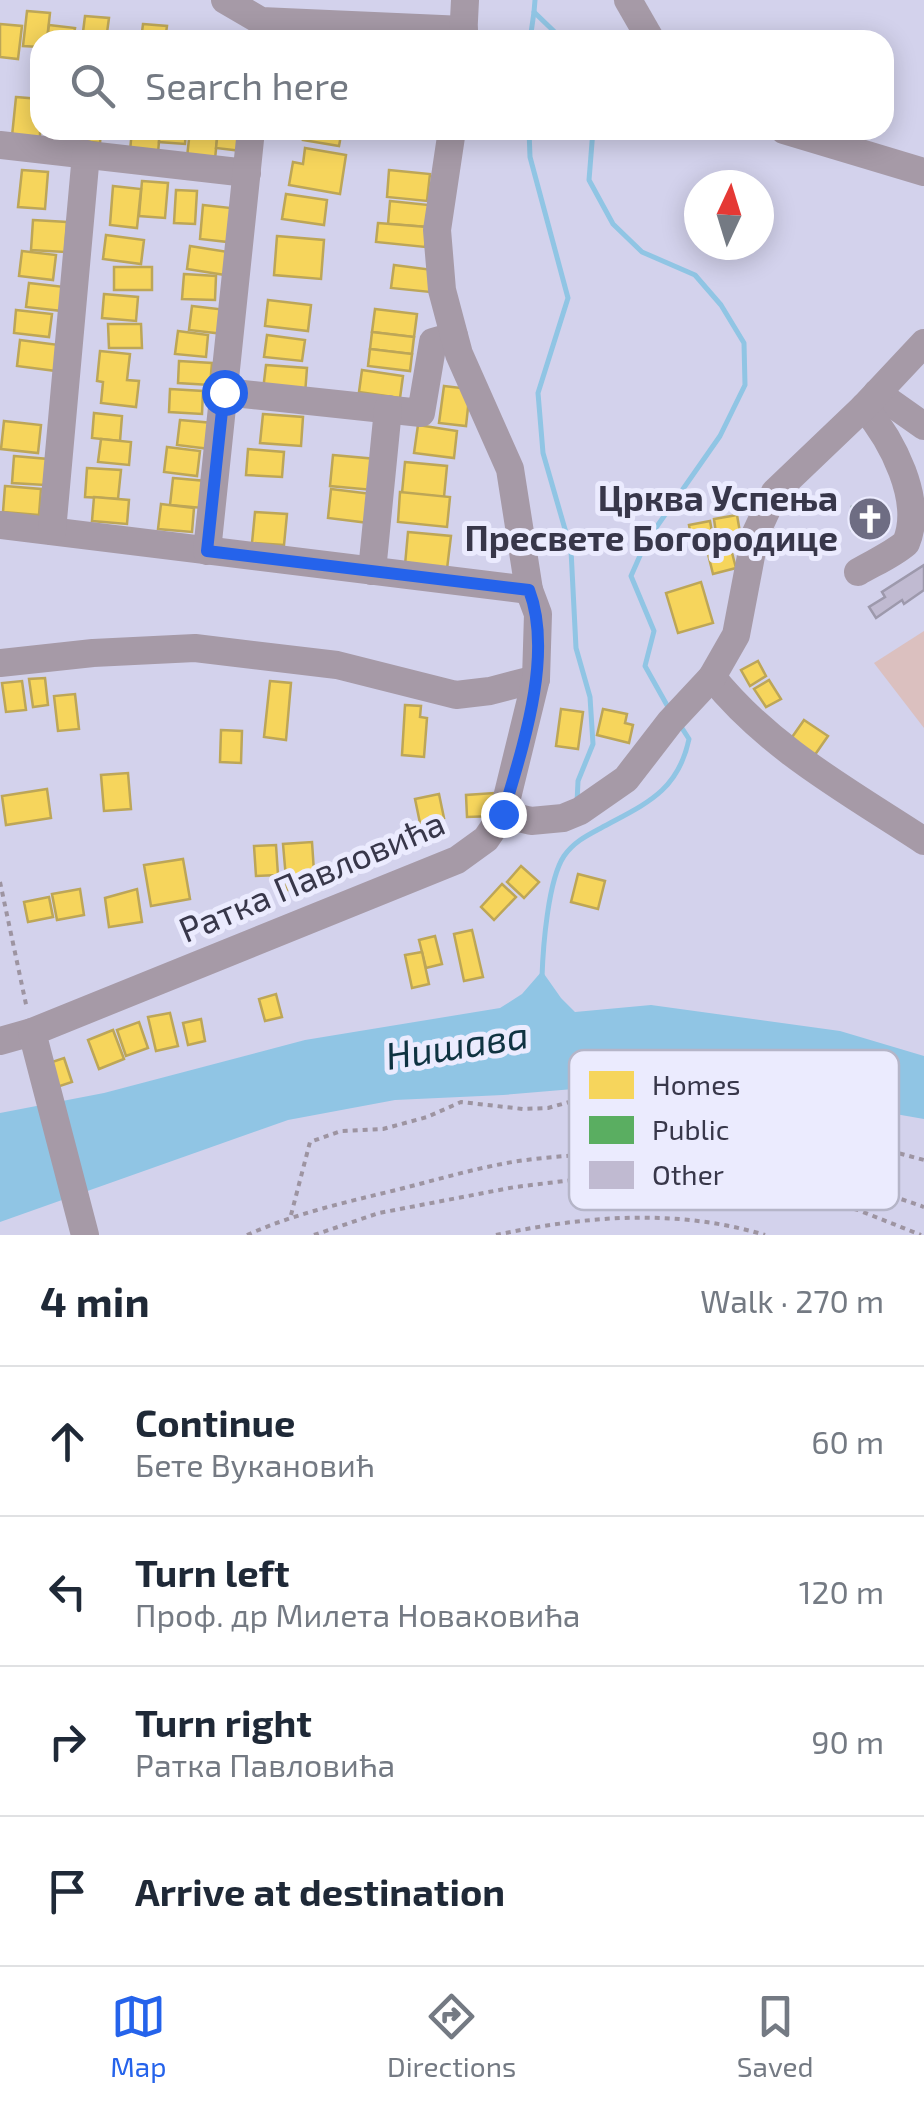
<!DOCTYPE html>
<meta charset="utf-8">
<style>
:root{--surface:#fff;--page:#f2f2f3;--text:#1f2937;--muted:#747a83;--line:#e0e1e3;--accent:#2563eb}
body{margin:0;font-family:"Exo 2",sans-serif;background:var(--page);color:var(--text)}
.compass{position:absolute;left:684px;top:170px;width:90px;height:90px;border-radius:50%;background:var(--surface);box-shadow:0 5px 25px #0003;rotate:4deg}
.stop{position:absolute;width:30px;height:30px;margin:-22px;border:8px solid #2563eb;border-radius:50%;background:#fff}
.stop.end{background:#2563eb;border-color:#fff;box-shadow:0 2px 10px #0008}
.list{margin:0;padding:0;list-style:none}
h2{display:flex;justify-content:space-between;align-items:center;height:130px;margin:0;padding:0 40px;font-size:42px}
h2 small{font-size:32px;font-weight:400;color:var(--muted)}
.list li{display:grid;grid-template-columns:65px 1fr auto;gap:30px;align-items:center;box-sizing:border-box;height:150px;padding:0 40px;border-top:2px solid var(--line)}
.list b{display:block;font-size:38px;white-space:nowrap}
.list p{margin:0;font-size:32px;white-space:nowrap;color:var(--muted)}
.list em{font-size:32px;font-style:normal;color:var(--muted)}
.icon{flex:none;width:55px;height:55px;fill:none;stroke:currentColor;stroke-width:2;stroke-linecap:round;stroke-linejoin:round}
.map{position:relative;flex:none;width:924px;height:1235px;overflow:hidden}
.search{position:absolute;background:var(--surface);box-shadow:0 5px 25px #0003;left:30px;right:30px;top:30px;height:110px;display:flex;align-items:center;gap:25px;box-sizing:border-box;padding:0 35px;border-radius:30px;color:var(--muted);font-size:38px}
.sheet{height:730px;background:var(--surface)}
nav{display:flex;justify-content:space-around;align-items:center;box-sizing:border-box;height:140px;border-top:2px solid var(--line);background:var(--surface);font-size:28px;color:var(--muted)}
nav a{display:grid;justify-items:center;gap:5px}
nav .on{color:var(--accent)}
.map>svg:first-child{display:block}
.green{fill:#dbc0bf}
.water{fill:#90c5e4}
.homes{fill:#f6d55c;stroke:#bda657;stroke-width:2.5}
.public{fill:#5aae61;stroke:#508a5a;stroke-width:2.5}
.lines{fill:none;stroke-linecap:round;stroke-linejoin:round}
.stream{stroke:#90c5e4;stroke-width:5}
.building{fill:#c0bad1;stroke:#9d99ac;stroke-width:2.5}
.path{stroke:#9d94a1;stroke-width:4;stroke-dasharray:5 5;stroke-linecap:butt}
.minor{stroke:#a69aa7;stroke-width:28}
.route{stroke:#2563eb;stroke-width:12}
.labels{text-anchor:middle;stroke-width:10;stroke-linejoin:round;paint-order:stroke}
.poi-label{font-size:35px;font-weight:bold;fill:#38374a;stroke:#ebebfe;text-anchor:end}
.street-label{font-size:35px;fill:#38374a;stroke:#ebebfe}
.water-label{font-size:38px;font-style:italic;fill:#0f3341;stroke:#ebebfe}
.key{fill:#ebebfe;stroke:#b5b5c8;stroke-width:2.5}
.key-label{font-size:28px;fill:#38374a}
</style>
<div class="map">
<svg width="924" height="1235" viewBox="0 0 924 1235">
<rect width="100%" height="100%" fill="#d3d2ec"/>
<!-- green -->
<path class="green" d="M924,631V728L874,663Z"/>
<!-- water -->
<path class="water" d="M542,971L561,998L575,1012L651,1005L840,1031L924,1056V1119L757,1090L645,1083L503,1095L395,1100L288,1120L0,1222V1113L104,1093L305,1040L500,1008L522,994Z"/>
<!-- homes -->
<g class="homes">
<path d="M27,11L50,13L47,40H40V47L23,46Z"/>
<path d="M85,16L109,18L106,40H82Z"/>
<path d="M0,24L22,26L18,59L0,57Z"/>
<path d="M143,24L167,26L165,40H141Z"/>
<path d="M49,25L75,28L73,40H47Z"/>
<path d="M16,97L40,99V138L12,136Z"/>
<path d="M73,130H101L100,143L72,140Z"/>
<path d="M132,130H160L158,153L130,151Z"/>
<path d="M160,130H186L185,144L159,142Z"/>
<path d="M190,130H218L215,159L187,157Z"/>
<path d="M218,130H244L242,151L216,148Z"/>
<path d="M305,130H342L339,146L303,140Z"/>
<path d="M305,148L346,155L340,194L289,185L293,162L303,164Z"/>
<path d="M22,170L48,172L45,209L18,207Z"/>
<path d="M389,170L430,174L427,201L387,197Z"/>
<path d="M142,181L168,183L165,218L139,216Z"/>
<path d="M113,186L141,189L137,228L110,225Z"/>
<path d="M176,190L197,191L195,224L174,223Z"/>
<path d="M286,194L327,200L324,225L282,219Z"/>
<path d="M390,201L429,205L427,227L388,224Z"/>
<path d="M203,205L231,208L228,242L200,239Z"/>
<path d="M33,220L67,222L65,252L31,250Z"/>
<path d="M378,223L427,227L425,247L376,242Z"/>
<path d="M106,235L144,240L141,264L103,259Z"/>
<path d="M277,236L324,240L321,279L274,275Z"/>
<path d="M190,246L228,252L225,275L187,269Z"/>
<path d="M22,251L56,255L53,280L19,276Z"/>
<path d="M394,265L433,270L430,292L391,288Z"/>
<rect x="114" y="267" width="38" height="23"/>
<path d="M184,274L216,276L215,300L182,299Z"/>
<path d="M29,283L65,287L62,311L26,307Z"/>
<path d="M104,294L138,297L136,321L102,318Z"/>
<path d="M268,300L311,305L308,331L265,326Z"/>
<path d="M192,306L227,310L224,334L189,330Z"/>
<path d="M375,309L417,314L414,337L372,332Z"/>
<path d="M16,310L52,314L49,337L14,333Z"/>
<path d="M108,324H141L142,348H109Z"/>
<path d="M178,331L208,335L206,357L175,354Z"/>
<path d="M372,332L414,337L412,354L370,349Z"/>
<path d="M267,335L305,340L302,361L264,357Z"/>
<path d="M20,340L59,345L56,371L17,366Z"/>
<path d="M370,349L412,354L410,371L368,366Z"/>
<path d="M100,351L130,354L127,380L139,381L136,407L101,403L103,382L97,381Z"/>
<path d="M179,361L212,363L210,385L178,383Z"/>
<path d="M266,365L307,368L305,394L263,390Z"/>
<path d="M362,370L403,376L400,398L359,392Z"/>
<path d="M444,386L470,389L466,426L439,423Z"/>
<path d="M170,389L203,391L202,414L169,412Z"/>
<path d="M94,413L122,416L120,441L92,438Z"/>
<path d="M263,414L303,417L301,446L260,443Z"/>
<path d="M180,420L213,423L210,449L177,445Z"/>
<path d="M4,421L41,425L38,453L1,449Z"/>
<path d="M418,425L457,431L454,458L414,453Z"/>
<path d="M101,439L131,442L129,465L98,462Z"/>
<path d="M167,447L200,451L197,476L164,472Z"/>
<path d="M248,449L284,452L282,477L246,475Z"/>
<path d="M333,455L376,459L373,490L330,486Z"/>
<path d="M14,456L48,459L45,485L12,483Z"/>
<path d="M405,462L447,466L444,497L402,493Z"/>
<path d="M87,468L121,470L118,499L85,497Z"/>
<path d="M173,478L206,481L203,508L170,505Z"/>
<path d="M5,486L41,489L39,515L3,512Z"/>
<path d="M331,489L372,494L369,523L328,518Z"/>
<path d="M400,492L450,497L447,527L398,522Z"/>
<path d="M94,497L129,500L127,524L92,521Z"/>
<path d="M161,504L194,508L192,532L158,529Z"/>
<path d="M255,512L287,514L284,545L252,543Z"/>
<path d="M737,515L742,544L718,548L714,519Z"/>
<path d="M710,521L714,543L693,547L689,525Z"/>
<path d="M408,532L451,536L447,569L405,565Z"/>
<path d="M731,549L736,568L713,574L708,554Z"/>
<path d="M701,582L713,623L678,633L666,593Z"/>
<path d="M758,661L766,676L750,686L741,670Z"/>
<path d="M45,678L48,705L33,707L29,679Z"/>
<path d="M769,680L781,699L766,707L754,689Z"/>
<path d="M22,681L26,710L6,712L2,683Z"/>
<path d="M270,681L291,683L286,740L264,737Z"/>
<path d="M75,694L79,729L58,731L54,696Z"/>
<path d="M405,705L421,706L420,717L427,718L424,757L402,755Z"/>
<path d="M561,709L583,712L578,749L556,746Z"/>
<path d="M603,709L627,714L625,723L633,725L629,743L597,735Z"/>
<path d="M804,720L828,736L812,759L788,743Z"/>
<path d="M221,730L242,731L241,763L220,762Z"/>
<path d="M128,773L131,809L104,811L101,775Z"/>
<path d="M47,789L51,818L6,825L2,796Z"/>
<path d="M494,793L495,816L467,817L466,795Z"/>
<path d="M439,794L444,818L420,823L415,799Z"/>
<path d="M312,842L315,887L287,890L283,844Z"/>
<path d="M276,845L278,875L256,876L254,846Z"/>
<path d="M183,859L190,899L151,906L144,865Z"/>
<path d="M521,866L539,882L524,898L507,882Z"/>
<path d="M578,874L605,881L598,909L571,902Z"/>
<path d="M502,884L516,897L494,920L481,907Z"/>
<path d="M80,889L84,915L57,920L52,894Z"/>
<path d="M137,889L142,922L109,927L105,898Z"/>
<path d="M49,897L53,917L28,922L24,902Z"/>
<path d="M472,930L483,977L464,981L454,934Z"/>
<path d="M435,936L442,964L426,968L419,940Z"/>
<path d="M422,952L429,984L412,988L405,955Z"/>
<path d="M276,994L282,1017L265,1021L259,999Z"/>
<path d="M170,1013L178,1046L156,1051L148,1017Z"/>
<path d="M201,1019L205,1041L188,1045L183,1023Z"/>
<path d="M139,1022L148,1048L126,1056L117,1030Z"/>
<path d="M113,1030L124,1059L99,1069L88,1040Z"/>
<path d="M64,1058L72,1082L57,1087L49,1063Z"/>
</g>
<!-- public -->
<rect class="public" x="852" y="507" width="35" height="23"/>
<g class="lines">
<!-- stream -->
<g class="stream">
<path d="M535,0L534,12L563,40"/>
<path d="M530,40L534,12"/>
<path d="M529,130L530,157L568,298L538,393L543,453L571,550L576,648L590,697L593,744L578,781L577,803"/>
<path d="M593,130L589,180L613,224L642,252L695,275L721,305L744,343L745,385L720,436L646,542L631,576L654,631L645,666L668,707"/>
<path d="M542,977C543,947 548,880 564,856C574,842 586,836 601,828C645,804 678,792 689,739L680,725"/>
</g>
</g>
<!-- building -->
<path class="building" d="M924,565V590L904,604L902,600L876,618L869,607L885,597L882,592Z"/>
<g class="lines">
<!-- path -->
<g class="path">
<path d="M0,882L27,1009"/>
<path d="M647,1153V1101"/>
<path d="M733,1163L762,1133L779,1126"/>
<path d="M291,1215L310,1142L341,1131L383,1129L427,1117L461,1102L523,1109L548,1108L580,1099L593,1102L647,1101L741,1113L833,1140L857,1142L924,1160"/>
<path d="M247,1235C294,1214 342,1203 392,1191C437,1180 481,1166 526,1160C659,1143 799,1162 924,1207"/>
<path d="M314,1235L379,1213L515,1187L622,1174L781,1189L858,1210L921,1235"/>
<path d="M496,1235C585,1216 676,1208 765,1235"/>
</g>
<!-- minor -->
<g class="minor">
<path d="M225,0L261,21L464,30"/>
<path d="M628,0L651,40"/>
<path d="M463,40L465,0"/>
<path d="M784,130L924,172"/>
<path d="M0,145L247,173"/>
<path d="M224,392L421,413L433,342L454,336"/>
<path d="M877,393L924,426"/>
<path d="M0,525L529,590"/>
<path d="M52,531L86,154"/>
<path d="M207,551L251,130"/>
<path d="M372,571L388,409"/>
<path d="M858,572C873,563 892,555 906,543C924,500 892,440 864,407"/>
<path d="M0,663L93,653L195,648L337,665L456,695L490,691L536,679"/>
<path d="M712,677C770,749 848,791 924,841"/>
<path d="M503,814L531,821L563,818L580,811L626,779L670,722L712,677L736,635L755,535L775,492L864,407L924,343"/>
<path d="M0,1041L32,1032"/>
<path d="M85,1235L32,1032L457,860L486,839L503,814L536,679L538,614L529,590L510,469L459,354L442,290L437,230L452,130"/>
</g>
</g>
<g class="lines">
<!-- route -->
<path class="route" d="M224,392L207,551L529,590C554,655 522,749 503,814"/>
</g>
<!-- icons -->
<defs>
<symbol id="church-disc" viewBox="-11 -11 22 22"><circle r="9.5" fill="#6e6d83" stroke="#ebebfe"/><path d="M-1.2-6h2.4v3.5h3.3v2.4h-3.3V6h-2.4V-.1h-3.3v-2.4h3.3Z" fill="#fff"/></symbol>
</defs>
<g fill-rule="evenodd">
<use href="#church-disc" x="845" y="494" width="50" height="50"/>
</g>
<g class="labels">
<!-- poi labels -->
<g class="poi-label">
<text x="838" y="511">Црква Успења<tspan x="838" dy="40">Пресвете Богородице</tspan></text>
</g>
<!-- street labels -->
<g class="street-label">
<text transform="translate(312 877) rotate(-23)" y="12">Ратка Павловића</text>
</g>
<!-- water labels -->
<g class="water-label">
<text transform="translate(457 1046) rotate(-9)" y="13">Нишава</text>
</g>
</g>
<!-- legend -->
<rect x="569" y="1050" width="330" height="160" rx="15" class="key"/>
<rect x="589" y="1071" width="45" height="28" fill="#f6d55c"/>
<rect x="589" y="1116" width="45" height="28" fill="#5aae61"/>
<rect x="589" y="1161" width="45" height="28" fill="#c0bad1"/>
<g class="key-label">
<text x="652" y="1095">Homes</text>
<text x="652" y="1140">Public</text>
<text x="652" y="1185">Other</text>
</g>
</svg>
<svg class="compass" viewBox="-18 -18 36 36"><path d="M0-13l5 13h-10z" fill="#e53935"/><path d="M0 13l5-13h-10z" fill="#747a83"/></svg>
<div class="stop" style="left:224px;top:392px"></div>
<div class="stop end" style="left:503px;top:814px"></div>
<div class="search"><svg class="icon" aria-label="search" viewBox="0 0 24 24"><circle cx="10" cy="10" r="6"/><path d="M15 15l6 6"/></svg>Search here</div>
</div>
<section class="sheet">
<h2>4 min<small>Walk · 270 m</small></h2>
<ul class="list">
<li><svg class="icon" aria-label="ahead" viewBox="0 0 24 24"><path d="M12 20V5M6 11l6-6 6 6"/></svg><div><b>Continue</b><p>Бете Вукановић</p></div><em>60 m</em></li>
<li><svg class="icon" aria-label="left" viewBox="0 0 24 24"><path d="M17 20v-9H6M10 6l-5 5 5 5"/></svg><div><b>Turn left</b><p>Проф. др Милета Новаковића</p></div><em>120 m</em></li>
<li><svg class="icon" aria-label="right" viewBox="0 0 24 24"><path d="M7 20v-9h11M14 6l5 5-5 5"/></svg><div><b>Turn right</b><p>Ратка Павловића</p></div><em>90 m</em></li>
<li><svg class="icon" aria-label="arrive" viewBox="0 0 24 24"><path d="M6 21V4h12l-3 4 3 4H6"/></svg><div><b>Arrive at destination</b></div></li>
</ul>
</section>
<nav>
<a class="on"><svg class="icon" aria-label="map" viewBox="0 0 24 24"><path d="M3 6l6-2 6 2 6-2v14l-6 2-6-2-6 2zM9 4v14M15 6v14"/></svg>Map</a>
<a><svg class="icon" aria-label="directions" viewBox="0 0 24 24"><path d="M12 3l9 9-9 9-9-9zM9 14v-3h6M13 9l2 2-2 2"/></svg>Directions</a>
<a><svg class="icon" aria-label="saved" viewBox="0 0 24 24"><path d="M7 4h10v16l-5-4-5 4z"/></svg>Saved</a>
</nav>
